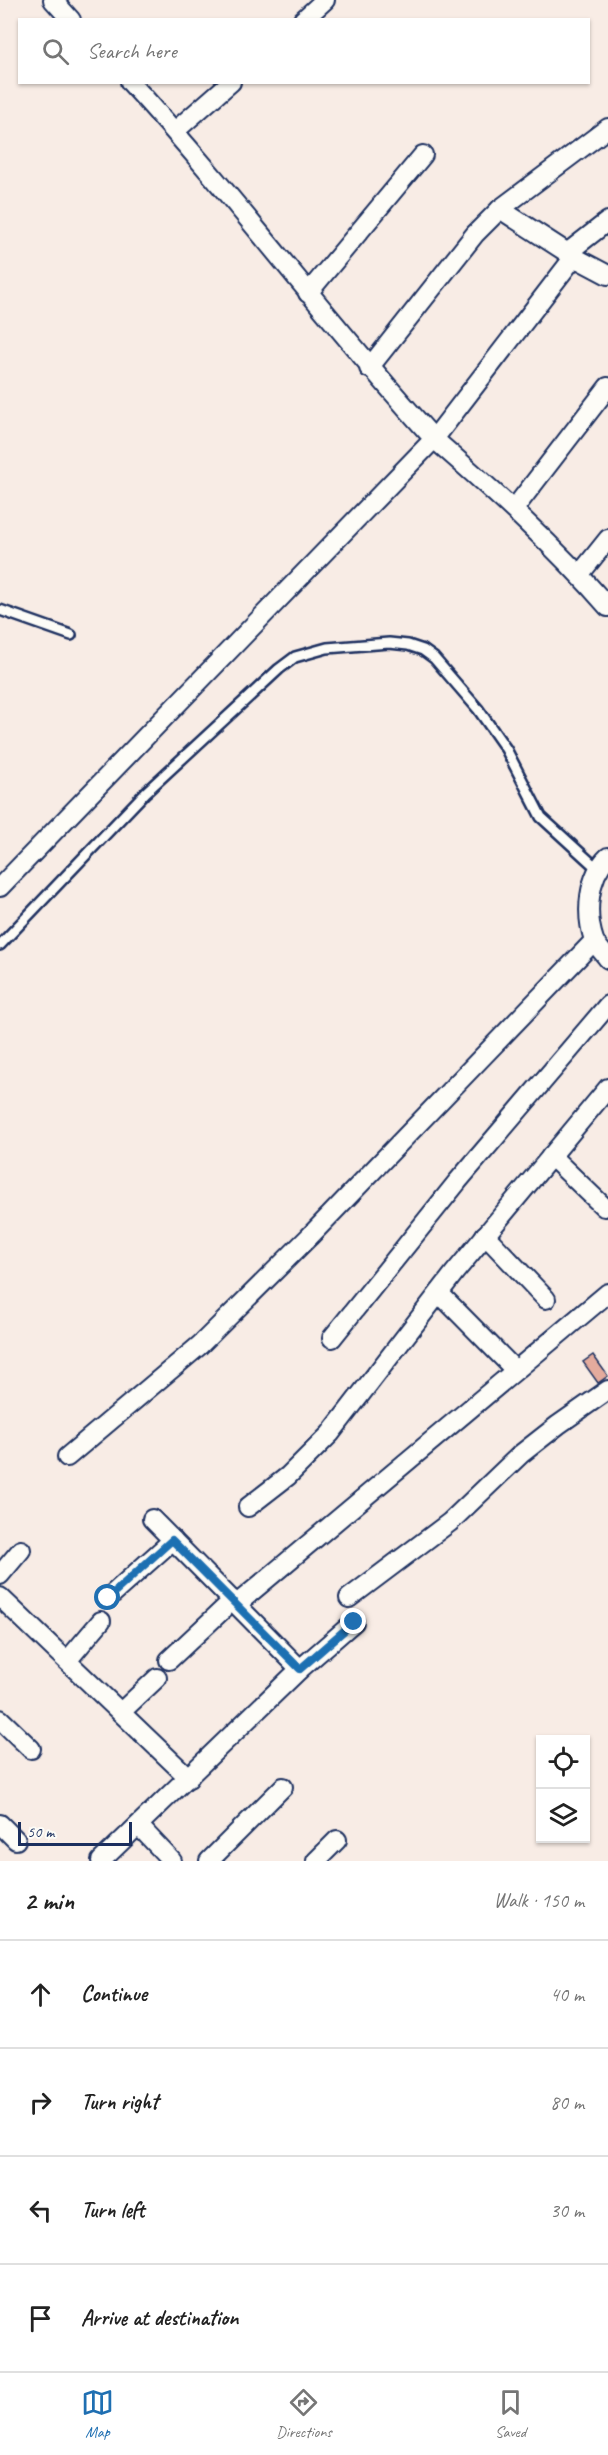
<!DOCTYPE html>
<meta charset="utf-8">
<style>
:root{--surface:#fff;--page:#f6f6f6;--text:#222;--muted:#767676;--line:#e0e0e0;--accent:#1f6fb2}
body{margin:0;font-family:Caveat,sans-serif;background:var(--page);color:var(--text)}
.controls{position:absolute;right:18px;bottom:18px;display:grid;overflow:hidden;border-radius:0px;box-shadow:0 2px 4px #0004}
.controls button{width:54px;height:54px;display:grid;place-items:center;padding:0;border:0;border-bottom:2px solid var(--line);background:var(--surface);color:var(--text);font:30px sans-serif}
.scale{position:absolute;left:18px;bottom:15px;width:114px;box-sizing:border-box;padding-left:6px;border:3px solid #1b2f5e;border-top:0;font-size:16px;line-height:21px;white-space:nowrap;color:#1b2f5e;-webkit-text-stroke:4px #fdfcf7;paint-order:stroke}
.stop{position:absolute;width:18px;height:18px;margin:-14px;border:4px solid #1f6fb2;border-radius:50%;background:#fff}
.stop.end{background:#1f6fb2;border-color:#fff;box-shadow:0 2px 6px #0008}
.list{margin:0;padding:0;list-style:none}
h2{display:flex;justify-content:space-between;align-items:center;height:78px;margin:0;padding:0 24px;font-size:26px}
h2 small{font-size:20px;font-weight:400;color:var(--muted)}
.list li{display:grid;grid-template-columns:39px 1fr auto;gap:18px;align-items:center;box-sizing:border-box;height:108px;padding:0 24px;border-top:2px solid var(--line)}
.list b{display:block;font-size:22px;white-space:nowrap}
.list em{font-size:20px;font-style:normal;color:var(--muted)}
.icon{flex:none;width:33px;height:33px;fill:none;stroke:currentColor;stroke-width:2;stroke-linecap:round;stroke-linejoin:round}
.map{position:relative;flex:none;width:608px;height:1861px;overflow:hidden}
.search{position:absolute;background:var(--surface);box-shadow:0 2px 4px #0004;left:18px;right:18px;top:18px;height:66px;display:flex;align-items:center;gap:15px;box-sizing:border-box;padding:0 21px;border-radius:0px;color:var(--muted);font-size:22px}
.sheet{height:510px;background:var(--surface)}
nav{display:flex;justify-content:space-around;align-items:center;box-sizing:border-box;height:84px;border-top:2px solid var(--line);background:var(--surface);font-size:16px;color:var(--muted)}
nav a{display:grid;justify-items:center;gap:3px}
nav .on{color:var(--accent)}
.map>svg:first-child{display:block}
.building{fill:#e4ab9d;stroke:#1b2f5e;stroke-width:1.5}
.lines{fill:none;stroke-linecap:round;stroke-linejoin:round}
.service-casing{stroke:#1b2f5e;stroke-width:14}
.minor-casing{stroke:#1b2f5e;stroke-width:22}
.service{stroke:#fdfcf7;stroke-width:9}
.minor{stroke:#fdfcf7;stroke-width:18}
.route{stroke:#1f6fb2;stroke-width:8}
</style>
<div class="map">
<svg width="608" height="1861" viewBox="0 0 608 1861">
<rect width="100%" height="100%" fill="#f8ece5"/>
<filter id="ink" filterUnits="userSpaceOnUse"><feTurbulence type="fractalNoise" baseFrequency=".0167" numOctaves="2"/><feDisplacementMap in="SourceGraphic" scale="12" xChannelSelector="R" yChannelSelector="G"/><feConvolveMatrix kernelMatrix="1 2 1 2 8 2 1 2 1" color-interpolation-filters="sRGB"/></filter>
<g filter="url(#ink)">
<!-- building -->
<path class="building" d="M593,1355L608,1376L598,1383L583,1362Z"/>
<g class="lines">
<defs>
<g id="service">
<path d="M0,610L71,635"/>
<path d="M0,945L146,792L279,669L295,657L327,648L389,643L408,645L423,650L434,658L478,709L506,749L541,817L599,870"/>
</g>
<g id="minor">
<path d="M53,0L71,20"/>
<path d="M303,20L325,0"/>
<path d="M175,131L231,82"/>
<path d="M500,209L574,257"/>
<path d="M567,253L608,221"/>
<path d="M608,275L574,257L434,439C495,492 555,546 608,607"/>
<path d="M308,293L423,155"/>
<path d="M369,368L475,234L500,209L608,128"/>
<path d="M514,509L608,387"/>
<path d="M580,574L608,539"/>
<path d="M608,857C588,876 585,914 594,940C596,946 604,953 608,959"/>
<path d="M0,887L434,439C329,324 236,197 130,82"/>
<path d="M551,1156L604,1207"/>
<path d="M485,1235L546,1299"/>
<path d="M439,1293L515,1370"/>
<path d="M332,1338L458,1181L608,1005"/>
<path d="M67,1457L200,1345L309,1237L594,941"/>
<path d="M248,1507L288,1476L330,1434L455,1272L608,1088"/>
<path d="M152,1519L300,1669"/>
<path d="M0,1575L21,1550"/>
<path d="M0,1597L189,1778"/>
<path d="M108,1598L173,1540"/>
<path d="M349,1598L450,1522L521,1454L558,1425L608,1390"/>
<path d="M237,1604L608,1293"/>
<path d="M169,1660L233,1600"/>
<path d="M67,1661L101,1621"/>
<path d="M121,1712L157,1678"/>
<path d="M0,1719L31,1749"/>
<path d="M0,1824L16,1840"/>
<path d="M139,1826L172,1861"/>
<path d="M101,1861L300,1669L354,1622"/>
<path d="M209,1861L283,1787"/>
<path d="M316,1861L337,1840"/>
</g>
</defs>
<!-- service casing -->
<use href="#service" class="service-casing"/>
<!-- minor casing -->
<use href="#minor" class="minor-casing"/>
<!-- service -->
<use href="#service" class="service"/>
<!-- minor -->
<use href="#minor" class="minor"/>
</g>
</g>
<g class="lines" filter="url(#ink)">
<!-- route -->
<path class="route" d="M108,1598L172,1540L300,1669L354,1622"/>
</g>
</svg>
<div class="controls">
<button><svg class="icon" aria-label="locate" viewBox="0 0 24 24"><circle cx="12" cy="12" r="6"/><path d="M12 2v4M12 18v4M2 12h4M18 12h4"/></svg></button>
<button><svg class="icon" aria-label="layers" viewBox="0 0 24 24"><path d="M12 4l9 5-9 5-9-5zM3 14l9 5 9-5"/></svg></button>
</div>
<div class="scale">50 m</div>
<div class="stop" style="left:108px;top:1598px"></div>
<div class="stop end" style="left:354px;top:1622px"></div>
<div class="search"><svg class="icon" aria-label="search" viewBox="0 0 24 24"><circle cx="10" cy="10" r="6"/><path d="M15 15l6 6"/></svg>Search here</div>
</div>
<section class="sheet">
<h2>2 min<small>Walk · 150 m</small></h2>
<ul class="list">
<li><svg class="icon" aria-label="ahead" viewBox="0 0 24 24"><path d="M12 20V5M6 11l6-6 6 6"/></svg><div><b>Continue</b></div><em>40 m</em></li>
<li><svg class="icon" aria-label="right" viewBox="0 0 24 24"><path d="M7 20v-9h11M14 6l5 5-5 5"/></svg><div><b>Turn right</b></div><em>80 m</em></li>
<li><svg class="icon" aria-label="left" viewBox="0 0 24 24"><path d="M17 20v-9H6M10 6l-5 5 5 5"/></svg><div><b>Turn left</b></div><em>30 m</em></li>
<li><svg class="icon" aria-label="arrive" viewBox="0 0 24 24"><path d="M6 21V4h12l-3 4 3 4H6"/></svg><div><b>Arrive at destination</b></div></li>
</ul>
</section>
<nav>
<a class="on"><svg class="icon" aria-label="map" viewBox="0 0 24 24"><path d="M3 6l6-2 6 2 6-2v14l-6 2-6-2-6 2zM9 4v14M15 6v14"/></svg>Map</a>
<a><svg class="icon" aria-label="directions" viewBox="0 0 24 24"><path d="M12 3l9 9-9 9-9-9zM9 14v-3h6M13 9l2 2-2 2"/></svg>Directions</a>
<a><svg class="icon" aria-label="saved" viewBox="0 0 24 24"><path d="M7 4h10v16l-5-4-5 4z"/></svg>Saved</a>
</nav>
